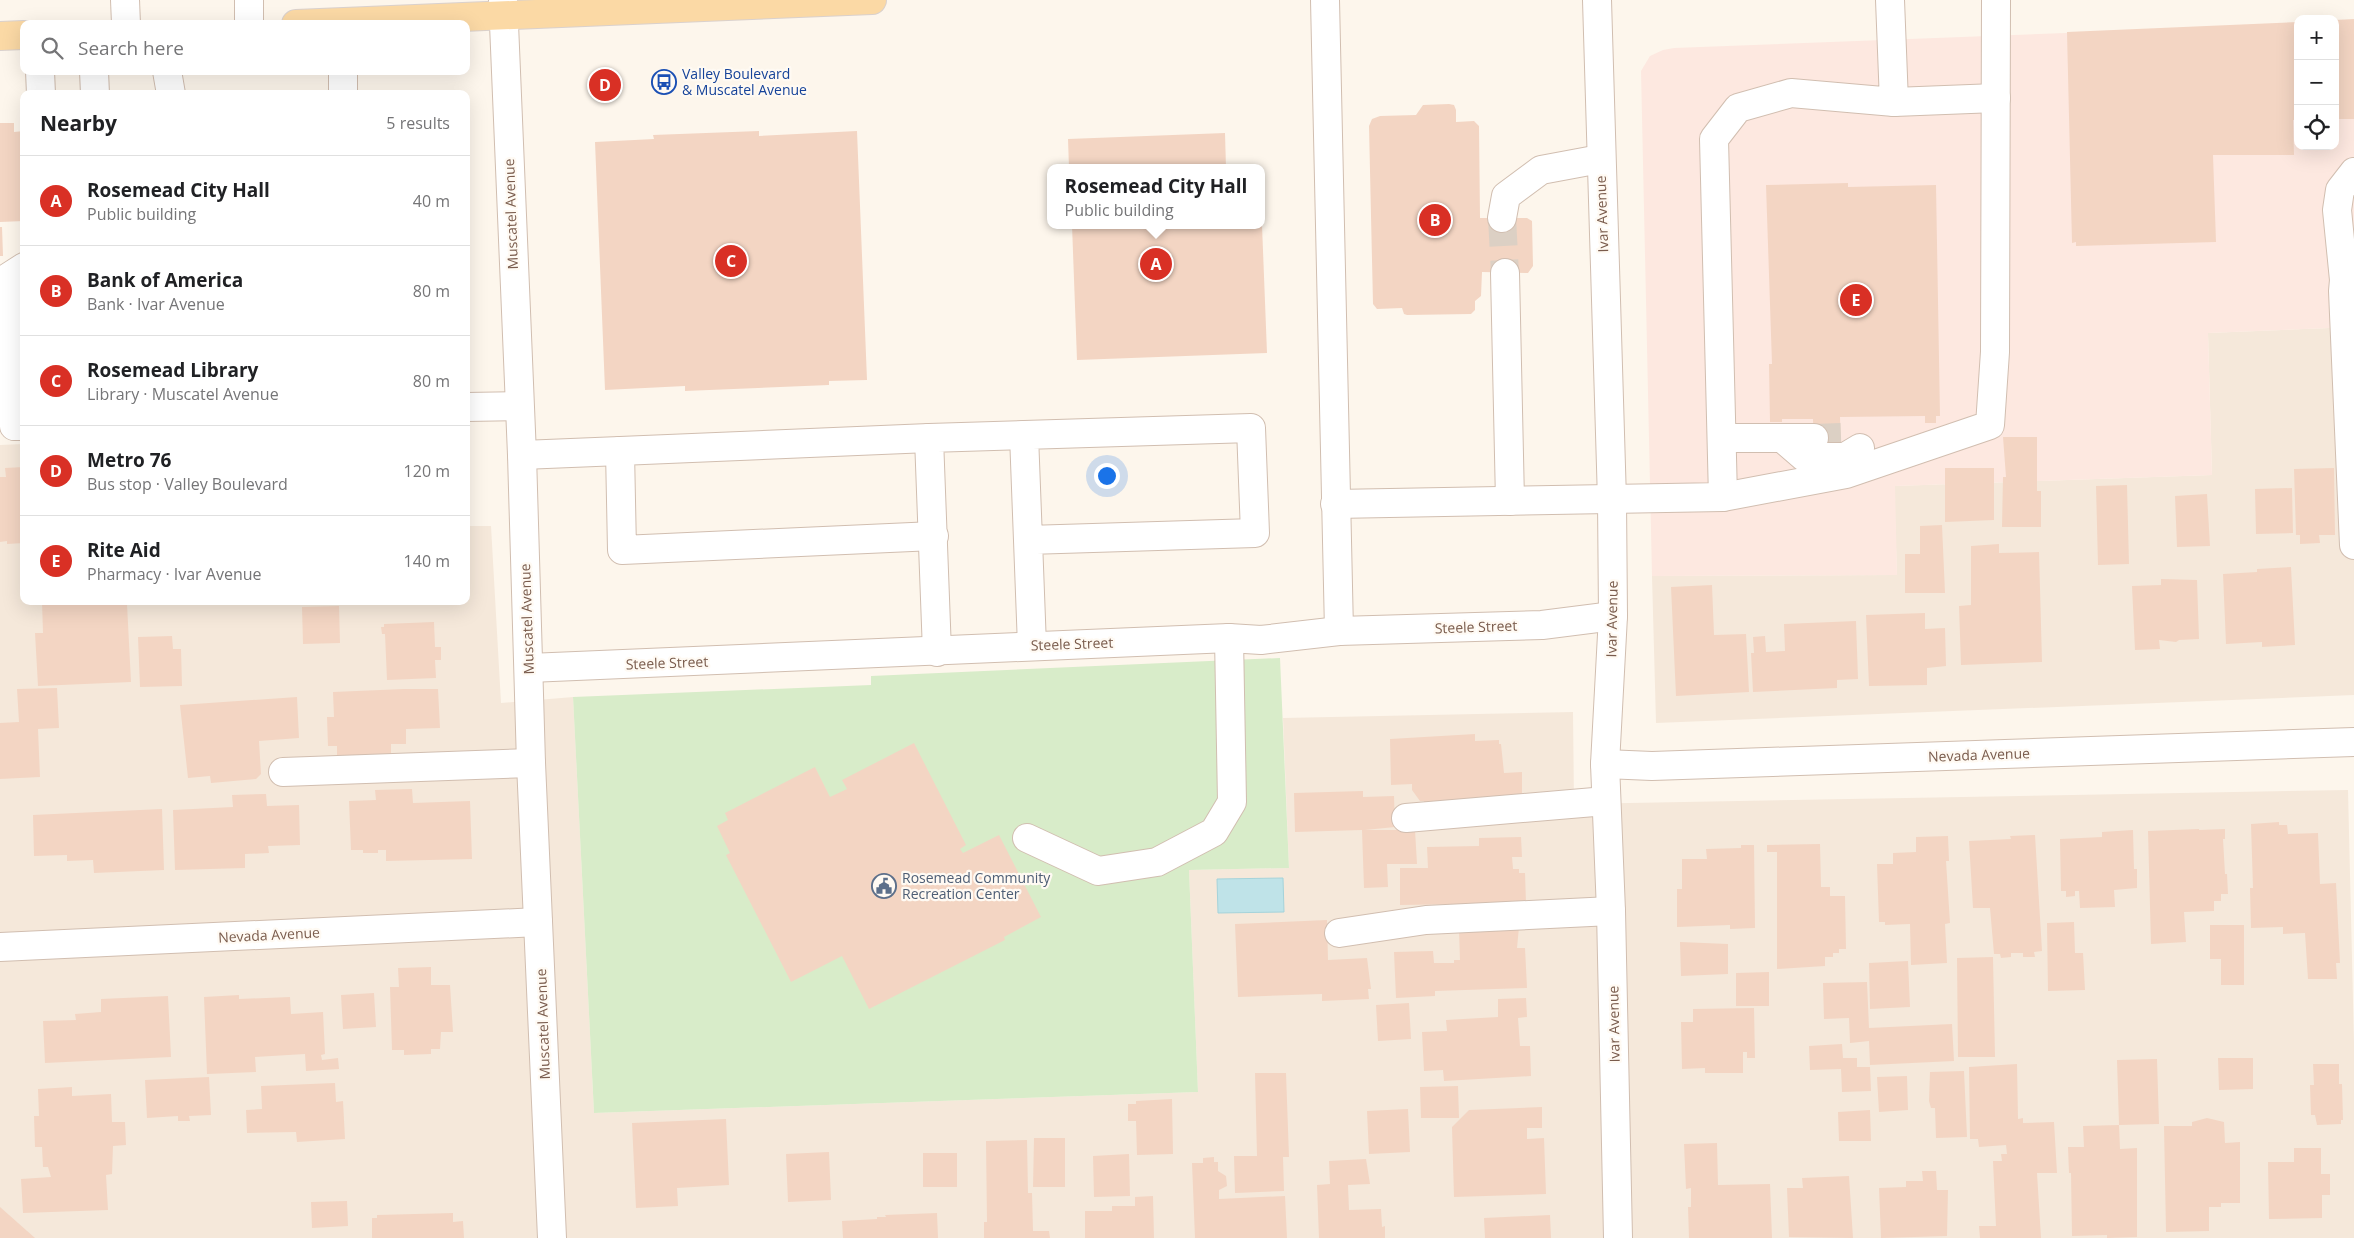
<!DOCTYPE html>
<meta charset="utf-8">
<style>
:root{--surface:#fff;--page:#f6f6f6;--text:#202124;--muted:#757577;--line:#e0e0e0;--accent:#d93025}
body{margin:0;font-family:"Open Sans",sans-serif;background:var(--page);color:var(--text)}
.controls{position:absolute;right:15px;top:15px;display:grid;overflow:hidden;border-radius:10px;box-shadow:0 5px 20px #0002}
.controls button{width:45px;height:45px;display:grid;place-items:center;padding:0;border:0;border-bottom:1px solid var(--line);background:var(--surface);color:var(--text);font:25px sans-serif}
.you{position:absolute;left:1106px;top:475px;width:18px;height:18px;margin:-12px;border:4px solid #fff;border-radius:50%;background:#1a73e8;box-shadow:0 0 0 8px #1a73e833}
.badge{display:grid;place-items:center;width:32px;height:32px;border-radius:50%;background:var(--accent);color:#fff;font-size:16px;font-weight:700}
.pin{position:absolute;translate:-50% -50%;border:2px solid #fff;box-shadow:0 1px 5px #0006}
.popup{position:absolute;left:1047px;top:164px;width:218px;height:65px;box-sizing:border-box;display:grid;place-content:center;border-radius:10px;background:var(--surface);filter:drop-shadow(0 1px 4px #0005);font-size:16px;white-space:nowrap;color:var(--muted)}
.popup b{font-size:19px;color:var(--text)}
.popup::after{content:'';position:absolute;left:50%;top:100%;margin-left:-10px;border:10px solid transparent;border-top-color:var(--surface)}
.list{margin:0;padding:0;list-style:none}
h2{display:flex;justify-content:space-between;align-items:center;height:65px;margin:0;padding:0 20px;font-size:21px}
h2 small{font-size:16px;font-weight:400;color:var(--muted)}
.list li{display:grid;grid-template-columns:32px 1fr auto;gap:15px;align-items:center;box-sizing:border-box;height:90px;padding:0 20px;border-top:1px solid var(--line)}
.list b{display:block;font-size:19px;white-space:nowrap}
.list p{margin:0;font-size:16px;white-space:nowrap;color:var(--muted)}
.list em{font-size:16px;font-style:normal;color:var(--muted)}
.icon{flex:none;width:28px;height:28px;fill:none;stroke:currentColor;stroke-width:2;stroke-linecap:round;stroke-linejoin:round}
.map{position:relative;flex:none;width:2354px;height:1238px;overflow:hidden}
.search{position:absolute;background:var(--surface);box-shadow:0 5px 20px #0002;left:20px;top:20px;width:450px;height:55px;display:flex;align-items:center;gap:12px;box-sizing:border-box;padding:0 18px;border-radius:10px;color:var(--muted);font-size:19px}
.panel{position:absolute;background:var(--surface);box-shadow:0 5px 20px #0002;left:20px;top:90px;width:450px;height:515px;border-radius:10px}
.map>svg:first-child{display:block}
.residential{fill:#f5e8da}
.commercial{fill:#fde8e0}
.green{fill:#d8ecc9}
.water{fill:#bfe3e8;stroke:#a5d3da}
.building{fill:#f3d5c3}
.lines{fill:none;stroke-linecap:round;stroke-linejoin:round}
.minor-tunnel{stroke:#dcd0c4;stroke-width:28;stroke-dasharray:28 14;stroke-linecap:butt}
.minor-casing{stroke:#d1beb0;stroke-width:30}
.major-casing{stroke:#dad1cd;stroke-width:30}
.minor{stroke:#fff;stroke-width:28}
.major{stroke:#fbd9a5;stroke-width:28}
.labels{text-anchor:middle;stroke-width:4.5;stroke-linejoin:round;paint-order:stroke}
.transit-label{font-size:14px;fill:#164399;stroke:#fffaf3;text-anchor:start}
.street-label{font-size:14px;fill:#7a5c4d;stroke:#fffaf3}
.service-label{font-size:14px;fill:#4e5e75;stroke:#fffaf3;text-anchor:start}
</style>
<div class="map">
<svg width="2354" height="1238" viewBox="0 0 2354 1238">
<rect width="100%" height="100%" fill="#fdf6ec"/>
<!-- residential -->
<g class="residential">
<path d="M2354,327V695L1656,723L1652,576L1897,575L1894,486L2212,475L2208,333Z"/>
<path d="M24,444V601H466V526H491L501,703L573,697L594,1113L1198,1092L1189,870L1289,868L1283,718L1573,712L1574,804L2348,790L2354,1043V1238H0V445Z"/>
</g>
<!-- commercial -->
<path class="commercial" d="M2354,22V327L2208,333L2212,475L1895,486L1897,575L1652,576L1641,71L1650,56L1663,50L1674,48L2298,24V146H2335V23Z"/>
<!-- green -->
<path class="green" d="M1280,658L1289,868L1189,870L1198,1092L594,1113L573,697L871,685V676Z"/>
<!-- water -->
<path class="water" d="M1283,878L1284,912L1218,913L1217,879Z"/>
<!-- building -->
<g class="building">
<path d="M2354,19V119H2335V20Z"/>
<path d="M2298,22V120H2293L2294,155H2213L2216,242L2076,246V242L2072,243L2067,32Z"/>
<path d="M1449,104L1454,105L1456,110V122L1474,121L1479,126L1480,218H1527L1532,221L1533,266L1528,273L1482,272L1481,296L1475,301V310L1471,314L1407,315L1404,314L1402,308L1377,309L1373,304L1369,126L1372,119L1380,116L1416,115L1423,105Z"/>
<path d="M0,123H14V132L24,131V221L0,222Z"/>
<path d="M759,131V136L857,131L867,380L829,381V385L685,391V386L605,390L595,142L654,139L653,135Z"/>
<path d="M1225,133L1226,168H1069L1068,139Z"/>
<path d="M1848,183V187L1936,185L1940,416H1936V423H1925V416L1840,417L1841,451L1814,452L1813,419H1782V422H1770L1769,364H1772L1766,185Z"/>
<path d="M1072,225H1262L1267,353L1077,360Z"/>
<path d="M0,227H2L3,256H0Z"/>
<path d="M2003,437H2037V491H2041V527H2002L2003,477H2006Z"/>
<path d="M24,467V543L7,544V541L0,542V477H6L5,468Z"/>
<path d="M1945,468H1994V520L1945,522Z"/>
<path d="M2334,468L2335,535H2319L2320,543L2300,544V535H2296L2294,469Z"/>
<path d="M2127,485L2129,564L2098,565L2096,486Z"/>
<path d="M2292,488L2293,533L2256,534L2255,489Z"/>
<path d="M2207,494L2210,546L2177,547L2175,496Z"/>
<path d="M1942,525L1945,593H1905V554H1920V526Z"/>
<path d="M1999,544V553L2039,552L2042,662L1961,665L1959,606L1971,605V546Z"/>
<path d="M2291,567L2295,645L2262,647V642L2226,644L2223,574L2257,572V569Z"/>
<path d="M2161,579L2197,580L2199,639L2179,640L2176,642L2159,640L2160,649L2135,650L2132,586L2161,585Z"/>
<path d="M1712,585L1714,635L1746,634L1749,692L1676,696L1671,587Z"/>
<path d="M42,601H107V605L127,604L131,682L38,686L35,633H43Z"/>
<path d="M265,601H285V603L265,604Z"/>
<path d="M339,606L340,643L303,644L302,607Z"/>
<path d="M1925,613V629L1945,628L1946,666L1927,668V685L1869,686L1866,615Z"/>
<path d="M1856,621L1858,679L1837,680V688L1753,692L1751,653H1754L1753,637L1765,636L1766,652L1785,651L1784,624Z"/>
<path d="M434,622L435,647H441V660H435L436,678L387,680L385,634H382L381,627H384V624Z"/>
<path d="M172,636L173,649H181L182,686L140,687L138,637Z"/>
<path d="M57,688L59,728L38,729L40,777L0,779V723L19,722L17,689Z"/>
<path d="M404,689H438L440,728L406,729V744H391V758L337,761V746H328L327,717H334L333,692Z"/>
<path d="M297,697L299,738L259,741L261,774L256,779L211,783L210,776L188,778L180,705Z"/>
<path d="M1475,734V741L1499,740V744H1501L1504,773L1522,772V798L1424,803V801H1420L1412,790V784L1391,785L1390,739Z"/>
<path d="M914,743L966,845L960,849L963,853L999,835L1041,917L1004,937L1005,940L869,1009L842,956L791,982L726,855L730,853L717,826L728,820L725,813L815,767L830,797L847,789L842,780Z"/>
<path d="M412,789L413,803L470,801L472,859L386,861V850H378V853H363V850H351L349,801L376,800L375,790Z"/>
<path d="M1363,791V797L1394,796L1395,827L1365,830H1415L1417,864H1387L1388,887L1364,888L1362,830L1295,832L1294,793Z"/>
<path d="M266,794L267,806L299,805L300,845L268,846L269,853L245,854V868L175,870L173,810L233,807L232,795Z"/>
<path d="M162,809L164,870L94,873L93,860L67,861V855L34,856L33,815Z"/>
<path d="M2279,822V825H2287L2288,834L2318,833L2320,884L2336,883L2340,963H2336L2337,979H2308L2305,933L2283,934V927L2251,928L2250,888H2253L2251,824Z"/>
<path d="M2199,829V830L2225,829V839H2223L2225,874H2227L2228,894H2221V901H2214V911L2184,912L2186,942L2151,944L2148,831Z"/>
<path d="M2133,830L2134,869H2137V888L2114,890L2115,907L2080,908L2079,891H2075V896L2066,897V891H2061L2060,839L2102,837V832Z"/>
<path d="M2035,835L2042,951L2034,952L2035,957H2023V953H2011V957L2001,958L2000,954H1994L1990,908H1973L1969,841L2011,839L2010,836Z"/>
<path d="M1948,836L1949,861H1946L1950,923L1945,924L1947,963L1911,965L1910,924L1885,925V922H1879L1877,864H1893V853L1916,852V837Z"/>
<path d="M1521,837L1522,857H1512L1513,869H1519V873H1525L1526,903L1400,905V868H1428L1427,847L1479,846V838Z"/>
<path d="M1820,844L1821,887H1830V896H1845L1846,949H1839V953H1833V957H1825V966L1777,969V852H1767V845Z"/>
<path d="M1741,845H1754L1755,928L1730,929V925L1677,927V889H1682V859H1707L1706,849L1741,848Z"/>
<path d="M1327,920L1328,960L1367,958L1371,989H1368L1369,999L1322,1001V994L1238,997L1235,924Z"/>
<path d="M2074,922L2075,953H2083L2085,990L2048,991L2047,923Z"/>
<path d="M2210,925H2244V985H2221V959H2210Z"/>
<path d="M1519,927L1517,948H1525L1527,988L1435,991V996L1396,998L1394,952L1433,951L1434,963H1454V960H1460L1459,930Z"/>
<path d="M1680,942L1728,944V974L1681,976Z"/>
<path d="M1993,957L1995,1057H1958L1957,958Z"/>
<path d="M1908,961L1910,1007L1870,1009L1869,963Z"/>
<path d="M431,967V985H450L453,1032H441L440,1049H431V1054L404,1055V1050H392L390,987H399L398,968Z"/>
<path d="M1769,972V1006H1736V973Z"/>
<path d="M1867,982L1869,1028L1952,1024L1954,1061L1870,1065L1869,1041L1850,1043L1849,1018L1824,1019L1823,983Z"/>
<path d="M374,993L376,1027L343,1029L341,995Z"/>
<path d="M239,995V999L290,997L291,1014L323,1012L325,1054L321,1055L322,1060L338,1058L339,1069L306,1071L305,1054L255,1057L256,1072L207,1074L204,997Z"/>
<path d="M168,996L171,1057L45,1063L43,1021L76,1020L75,1014L101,1012V999Z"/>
<path d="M1526,998L1527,1017L1518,1018L1520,1046H1530L1531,1076L1444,1081L1443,1070L1424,1071L1422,1032L1447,1031L1446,1020L1498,1017V999Z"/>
<path d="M1409,1003L1411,1039L1378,1041L1376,1005Z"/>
<path d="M1754,1008L1755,1058H1747V1052H1743V1073H1705V1068L1682,1069L1681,1022H1693V1009Z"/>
<path d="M1842,1044L1843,1058H1857V1067H1870L1871,1091L1842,1092L1841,1069L1810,1070L1809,1046Z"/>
<path d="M2218,1058H2253V1089L2219,1090Z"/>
<path d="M2157,1059L2159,1124L2119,1125L2117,1060Z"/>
<path d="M2017,1064L2018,1119L2023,1118V1123L2054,1122L2057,1173H2037L2041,1238H1980L1979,1226H1996L1993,1161H2002L2001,1154H2007L2006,1145L1979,1147L1978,1139H1970L1969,1067Z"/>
<path d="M2313,1064H2339V1084H2342L2343,1120H2341V1124L2317,1125L2315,1115H2311L2310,1085H2314Z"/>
<path d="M1964,1071L1967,1137L1936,1138L1935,1108H1931L1929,1101L1930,1072Z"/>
<path d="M1255,1073H1286L1289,1157H1283L1284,1191L1235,1193L1234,1156H1257Z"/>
<path d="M1907,1076L1908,1110L1879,1112L1877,1077Z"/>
<path d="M209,1077L211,1115L189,1116L190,1121H178V1116L147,1118L145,1080Z"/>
<path d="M335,1083L336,1102L343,1101L345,1139L297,1142L296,1132L247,1133L246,1110L262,1109L261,1086Z"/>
<path d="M1458,1086L1459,1118H1421L1420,1087Z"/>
<path d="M72,1087V1096L111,1094L112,1122H125L126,1145L113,1146L112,1174L106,1175L108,1210L23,1213L21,1179L51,1177L48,1167H43L42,1147H35L34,1116H39L38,1089Z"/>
<path d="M1172,1099L1173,1154L1137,1155L1136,1121H1128V1104H1136V1101Z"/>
<path d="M1542,1107V1128H1527V1139L1544,1138L1546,1194L1454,1197L1452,1127L1469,1110Z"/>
<path d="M1408,1109L1410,1152L1369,1154L1367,1111Z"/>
<path d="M1870,1110L1871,1141H1839L1838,1112Z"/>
<path d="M2207,1118L2224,1122L2225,1143L2240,1142V1203H2221V1207H2209V1231L2166,1232L2164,1126H2192V1122Z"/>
<path d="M726,1119L729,1185L677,1188L678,1206L636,1208L632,1123Z"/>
<path d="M2119,1125L2120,1149L2137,1148V1237L2107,1238V1235L2072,1236L2071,1173H2069L2068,1147H2084L2083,1126Z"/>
<path d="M1034,1138H1065V1187H1033Z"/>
<path d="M1027,1140L1028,1193H1032L1033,1231H1049L1050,1238H984V1222H987L986,1141Z"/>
<path d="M1717,1143L1718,1185L1770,1184L1772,1238H1689L1688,1207H1691V1188L1686,1189L1684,1144Z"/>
<path d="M2294,1148H2321V1174H2330V1195H2322V1218L2269,1219L2268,1162H2294Z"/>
<path d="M829,1152L831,1200L788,1202L786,1154Z"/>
<rect x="923" y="1153" width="34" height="34"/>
<path d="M1129,1154L1130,1196L1094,1197L1093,1156Z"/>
<path d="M1214,1157V1162H1218V1171L1226,1176L1227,1186L1219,1190V1199L1285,1196L1287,1238H1195L1192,1163H1203V1158Z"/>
<path d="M1366,1159L1370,1184L1348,1185L1349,1210L1381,1209L1382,1227L1385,1226V1238H1319L1317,1185L1330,1184L1329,1161Z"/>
<path d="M1922,1171H1936L1937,1190H1948L1947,1236L1881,1238L1879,1188L1906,1187V1181H1923Z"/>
<path d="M1849,1176L1853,1238L1789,1237L1787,1188H1803L1802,1178Z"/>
<path d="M1153,1196L1154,1238H1085V1211H1112V1206H1135V1197Z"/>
<path d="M347,1201L348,1226L312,1228L311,1202Z"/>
<path d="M0,1207L35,1238H0Z"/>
<path d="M453,1213V1222L463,1221L464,1238H372V1218H377V1215Z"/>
<path d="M937,1213L938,1238H843L842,1221L877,1219V1217H886L885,1215Z"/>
<path d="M1550,1215L1551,1238H1485L1484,1218Z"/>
</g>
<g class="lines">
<!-- minor-tunnel -->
<g class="minor-tunnel">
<path d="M1502,218L1505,273"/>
<path d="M1814,438L1841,437"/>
</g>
<defs>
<g id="minor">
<path d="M125,0L126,24"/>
<path d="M249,0V24"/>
<path d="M503,0L522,455L531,763L552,1238"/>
<path d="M1325,0L1339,631"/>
<path d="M1597,0L1612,500L1613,616L1605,764L1611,911L1618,1238"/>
<path d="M40,71L41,94"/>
<path d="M94,71L95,94"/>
<path d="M167,71L171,94"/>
<path d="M343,71V94"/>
<path d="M1894,102L1996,98"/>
<path d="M1502,218L1506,196L1541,170L1600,159"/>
<path d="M24,267L7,278L14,426H24"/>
<path d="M1505,273L1510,501"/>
<path d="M2344,280L2337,210L2340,190L2354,172"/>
<path d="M2354,280H2344L2343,291L2354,545"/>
<path d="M466,407L519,406"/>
<path d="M929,438L620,451L622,550L934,536"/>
<path d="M1722,438H1814"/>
<path d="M1782,438L1804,457H1845L1860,448"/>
<path d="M522,455L620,451"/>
<path d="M1723,497L1846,474L1990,425L1995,352L1996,0"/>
<path d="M1335,504L1723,497L1714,139L1738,108L1791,93L1894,102L1890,0"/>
<path d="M1028,540L1255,533L1251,428L1024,435L1032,646"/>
<path d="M937,652L929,438L1024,435"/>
<path d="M529,668L1229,638L1261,640L1339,631L1542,625L1613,616"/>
<path d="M1605,764L1652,766L2354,742"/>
<path d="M283,772L531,763"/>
<path d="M1406,818L1606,801"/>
<path d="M1027,838L1098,871L1157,862L1214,832L1232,802L1229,638"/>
<path d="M1339,933L1426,920L1611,911"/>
<path d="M0,947L538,922"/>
</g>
<g id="major">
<path d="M296,24L872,0"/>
<path d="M0,36L24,35"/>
</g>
</defs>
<!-- minor casing -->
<use href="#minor" class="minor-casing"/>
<!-- major casing -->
<use href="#major" class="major-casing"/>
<!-- minor -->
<use href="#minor" class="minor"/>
<!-- major -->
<use href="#major" class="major"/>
</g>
<!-- icons -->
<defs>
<symbol id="bus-ring" viewBox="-11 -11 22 22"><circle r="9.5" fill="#fffaf3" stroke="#1a4fb4" stroke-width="1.5"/><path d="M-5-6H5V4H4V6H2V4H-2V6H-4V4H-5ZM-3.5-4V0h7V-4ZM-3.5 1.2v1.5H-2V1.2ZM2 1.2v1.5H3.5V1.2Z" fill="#1a4fb4"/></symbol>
<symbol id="civic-ring" viewBox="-11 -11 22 22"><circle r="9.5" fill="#fffaf3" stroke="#5c6f8a" stroke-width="1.5"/><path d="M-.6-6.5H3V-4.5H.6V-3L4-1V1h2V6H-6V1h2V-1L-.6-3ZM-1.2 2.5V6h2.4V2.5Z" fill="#5c6f8a"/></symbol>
</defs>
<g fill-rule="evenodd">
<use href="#bus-ring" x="650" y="68" width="28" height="28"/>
<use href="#civic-ring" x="870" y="872" width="28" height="28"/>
</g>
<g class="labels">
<!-- transit labels -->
<g class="transit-label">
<text x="682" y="79">Valley Boulevard<tspan x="682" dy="16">&amp; Muscatel Avenue</tspan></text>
</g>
<!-- street labels -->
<g class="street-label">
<text transform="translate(511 214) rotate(-92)" y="5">Muscatel Avenue</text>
<text transform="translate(1602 214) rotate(-92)" y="5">Ivar Avenue</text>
<text transform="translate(527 619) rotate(-92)" y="5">Muscatel Avenue</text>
<text transform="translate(1612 619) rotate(-89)" y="5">Ivar Avenue</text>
<text transform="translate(1476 627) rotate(-2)" y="5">Steele Street</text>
<text transform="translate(1072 644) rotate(-2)" y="5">Steele Street</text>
<text transform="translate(667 663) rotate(-2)" y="5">Steele Street</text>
<text transform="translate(1979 755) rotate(-2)" y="5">Nevada Avenue</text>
<text transform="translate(269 935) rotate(-3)" y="5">Nevada Avenue</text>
<text transform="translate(543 1024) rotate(-92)" y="5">Muscatel Avenue</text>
<text transform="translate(1614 1024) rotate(-91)" y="5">Ivar Avenue</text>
</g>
<!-- service labels -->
<g class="service-label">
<text x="902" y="883">Rosemead Community<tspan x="902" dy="16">Recreation Center</tspan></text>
</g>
</g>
</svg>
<div class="controls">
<button>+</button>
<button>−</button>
<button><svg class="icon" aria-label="locate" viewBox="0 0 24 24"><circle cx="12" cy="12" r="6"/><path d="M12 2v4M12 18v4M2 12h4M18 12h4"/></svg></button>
</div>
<div class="you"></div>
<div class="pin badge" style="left:1156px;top:264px">A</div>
<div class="popup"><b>Rosemead City Hall</b>Public building</div>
<div class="pin badge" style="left:1435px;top:220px">B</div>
<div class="pin badge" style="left:731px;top:261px">C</div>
<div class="pin badge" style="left:605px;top:85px">D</div>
<div class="pin badge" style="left:1856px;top:300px">E</div>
<div class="search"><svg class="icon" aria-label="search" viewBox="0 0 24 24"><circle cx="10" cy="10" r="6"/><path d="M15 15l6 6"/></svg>Search here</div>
<section class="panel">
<h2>Nearby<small>5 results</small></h2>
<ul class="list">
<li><span class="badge">A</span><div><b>Rosemead City Hall</b><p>Public building</p></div><em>40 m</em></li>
<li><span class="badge">B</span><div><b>Bank of America</b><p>Bank · Ivar Avenue</p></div><em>80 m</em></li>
<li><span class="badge">C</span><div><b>Rosemead Library</b><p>Library · Muscatel Avenue</p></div><em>80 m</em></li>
<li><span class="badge">D</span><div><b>Metro 76</b><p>Bus stop · Valley Boulevard</p></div><em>120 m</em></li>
<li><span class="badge">E</span><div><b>Rite Aid</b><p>Pharmacy · Ivar Avenue</p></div><em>140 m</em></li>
</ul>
</section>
</div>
